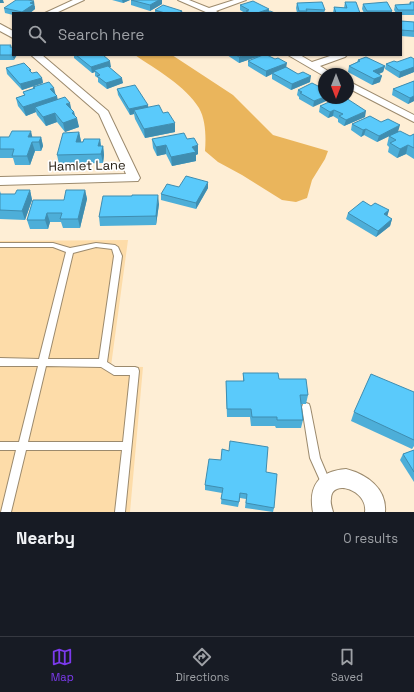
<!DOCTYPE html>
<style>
:root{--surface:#171b24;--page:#20242c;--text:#f1f3f6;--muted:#9ea1a6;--line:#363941;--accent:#7c3aed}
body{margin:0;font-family:"Space Grotesk",sans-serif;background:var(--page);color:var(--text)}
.compass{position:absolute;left:318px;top:68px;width:36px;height:36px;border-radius:50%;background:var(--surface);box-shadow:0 1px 3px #0004;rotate:180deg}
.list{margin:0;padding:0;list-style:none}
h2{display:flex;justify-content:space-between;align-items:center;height:52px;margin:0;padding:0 16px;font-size:17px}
h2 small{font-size:13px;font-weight:400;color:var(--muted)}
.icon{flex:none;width:22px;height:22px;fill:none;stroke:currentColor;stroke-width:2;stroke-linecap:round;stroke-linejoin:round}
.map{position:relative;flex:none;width:414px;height:512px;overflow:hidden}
.search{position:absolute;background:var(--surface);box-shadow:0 1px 3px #0004;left:12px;right:12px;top:12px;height:44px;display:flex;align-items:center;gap:10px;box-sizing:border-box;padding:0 14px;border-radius:0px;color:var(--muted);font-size:15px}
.sheet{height:124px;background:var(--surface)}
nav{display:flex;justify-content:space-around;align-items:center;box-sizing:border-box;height:56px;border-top:1px solid var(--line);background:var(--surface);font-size:11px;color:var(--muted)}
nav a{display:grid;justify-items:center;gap:2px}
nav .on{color:var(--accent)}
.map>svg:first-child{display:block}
.green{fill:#fddca9}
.water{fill:#eab55c}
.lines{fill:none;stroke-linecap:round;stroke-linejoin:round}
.lane-casing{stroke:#9c8a6d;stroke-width:2}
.street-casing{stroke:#9c8a6d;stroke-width:2}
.lane{fill:#fff;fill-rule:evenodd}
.street{fill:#fff;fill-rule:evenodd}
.wall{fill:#4daed8}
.shaded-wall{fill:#3f8db0}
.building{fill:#5acafb;stroke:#3f8db0}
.labels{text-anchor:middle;stroke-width:3.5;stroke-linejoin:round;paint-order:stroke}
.street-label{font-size:13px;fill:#282015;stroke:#fff}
</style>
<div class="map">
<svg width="414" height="512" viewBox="0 0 414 512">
<rect width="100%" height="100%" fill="#feeed5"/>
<!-- green -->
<path class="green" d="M128,240L111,366L143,367L130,512H0V241Z"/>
<!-- water -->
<path class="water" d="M135,55H172L233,95L273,135L328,151L325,159L312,180L307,198L296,202L282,200L242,175L218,162L205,151C206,138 206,120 199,108C186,86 155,69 135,55Z"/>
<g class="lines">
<defs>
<g id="lane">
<path d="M0,243H53L70,248L96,243L115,245L118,247L122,256L107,362L115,367H135L138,368L139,371L125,512H115L122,450H26L11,512H1L16,450H0V442H19L38,366H0V358L39,359L66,252L53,247H0ZM96,247L112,249L114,256L99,359H48L73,253ZM46,366L101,367L114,375H130L123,442H28Z"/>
<path d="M306,403L309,404L310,407L320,458L331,484L329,487L326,489L323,487L310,458L302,407L303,404Z"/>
</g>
<g id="street">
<path d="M73,0H84L56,13H45Z"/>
<path d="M178,0H189L209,8L234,0H246L216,11L219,13H208Z"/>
<path d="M0,24L13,31V38L0,31Z"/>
<path d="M31,55H42L108,111L140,178L138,181L0,185V177L126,174L99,114Z"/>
<path d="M288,55H300L312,62L333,55H347L345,57L320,66L333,74H324V76Z"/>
<path d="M348,81L414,115V122L348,88Z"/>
<path d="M346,469C366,474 387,488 385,512H365C368,490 331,478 331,499C330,503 332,508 333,512H313C308,486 319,471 346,469Z"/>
</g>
</defs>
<!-- lane casing -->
<use href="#lane" class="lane-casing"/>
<!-- street casing -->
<use href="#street" class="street-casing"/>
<!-- lane -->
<use href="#lane" class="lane"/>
<!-- street -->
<use href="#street" class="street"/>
</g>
<!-- wall -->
<g class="wall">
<path d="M112,0H130L123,3Z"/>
<path d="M131,0H162V4L150,11L131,5Z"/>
<path d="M345,2L360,13H333L334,7L344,8Z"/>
<path d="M410,2H414V15H401V13H396L394,10L395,5L409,4Z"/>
<path d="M297,3L325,10L324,13H297L296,8Z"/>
<path d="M363,4L392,11V13H364L362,9Z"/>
<path d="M240,5L269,11L275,13H245L240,10Z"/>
<path d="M35,6V9L30,13H13V15L5,13L4,8Z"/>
<path d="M155,10L182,11L183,13H155Z"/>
<path d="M401,21L414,22V37L401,36Z"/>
<path d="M0,45L11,47L14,60H0Z"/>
<path d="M74,55H103L111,67H109L123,83L107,89L98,82V78L95,76V72L92,73L74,58Z"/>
<path d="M227,55H267L310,82L291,90L272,79V74L266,77L248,66V61L257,57L239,63Z"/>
<path d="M414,59V72L399,78L385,69L386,64Z"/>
<path d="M358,60L385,66L383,72L379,74L380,82L372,85L348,72L349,66L357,62Z"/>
<path d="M6,68L31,70V72L32,73L42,78L43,83L22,90L7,74Z"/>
<path d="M414,81V101L408,104L392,95L393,89Z"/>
<path d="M33,87L56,95L57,100L71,110L74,112L79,127L65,132L57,122L46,126L37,115L36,112L26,116L18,106L16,98L24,95L23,92L33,89Z"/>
<path d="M322,88L313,107L299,99V97L297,95L298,90Z"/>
<path d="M117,89L148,105V107L175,132L145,138L135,119L134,114L130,115L118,95Z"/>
<path d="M320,106L365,117L344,126L338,122V119L333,116L328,118L319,112Z"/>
<path d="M352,124L398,132L410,136L414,134V159L406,154L397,158L388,152L389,147L387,145L389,136L377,142L364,135L361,137L351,130Z"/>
<path d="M79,132L81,142L100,139L101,146H103L104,155L103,163L59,164L57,155Z"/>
<path d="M0,137H41L43,146L41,151H35L30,165H15L13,158H0Z"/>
<path d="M152,139H187L198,154L196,155V161L172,166L166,154L157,156L153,148Z"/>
<path d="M179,187L208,188L196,209L161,200V194Z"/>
<path d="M30,190L32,200L25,220L0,219V191L1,194H15Z"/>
<path d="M85,190L87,199L80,228H63L61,222H50L48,229H30L27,220Z"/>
<path d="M159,204L156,225L100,226L99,217Z"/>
<path d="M371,206L389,210L387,216L392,219L390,226L376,237L346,219L348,213Z"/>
<path d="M243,373L279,379L308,395L306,404H301L303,420L301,428H276L275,426H251L250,417H227L226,389V381H243Z"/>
<path d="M414,392V446L412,449L351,421L354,412Z"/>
<path d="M414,450V482L400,460L403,454Z"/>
<path d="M266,472L274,508L273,512L245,508L246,499L240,498L238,507L221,504L222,493L205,490V485Z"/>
</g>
<!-- shaded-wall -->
<g class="shaded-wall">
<path d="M0,0H3L4,3H0Z"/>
<path d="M122,0H130L123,3Z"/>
<path d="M159,0H162V4L150,11V5Z"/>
<path d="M34,1L35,9L30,13H22V12L30,3Z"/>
<path d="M269,9V13H257Z"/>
<path d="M13,54V55H17L14,60L12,55Z"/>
<path d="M246,55H263L239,63V57Z"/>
<path d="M110,61L111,67L96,72L94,70L95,72L92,73L91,67Z"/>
<path d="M287,63L286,68L272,73V74L266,77V71Z"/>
<path d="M385,66L383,72L372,77L373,71Z"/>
<path d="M414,67V72L399,78L400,72Z"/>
<path d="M311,76L310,82L291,90L292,84Z"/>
<path d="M382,76L380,82L372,85L374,79Z"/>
<path d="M42,78L43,83L22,90L20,84Z"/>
<path d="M122,78L123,83L107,89L106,83Z"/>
<path d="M54,88L56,96L50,89Z"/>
<path d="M57,96L59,105L35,107L36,112L26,116L23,107Z"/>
<path d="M414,96V101L408,104L410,98Z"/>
<path d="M324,97V98H333L313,107L314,101Z"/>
<path d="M70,103L72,112L66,104Z"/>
<path d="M148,105L149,111L134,110V114L130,115L129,109Z"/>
<path d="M334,110L333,116L328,118L330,112Z"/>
<path d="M366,111L365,117L344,126L346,120Z"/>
<path d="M74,112L75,119L77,118L79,127L65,132L63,123L72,113Z"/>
<path d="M55,113L57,122L46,126L43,117Z"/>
<path d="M175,123V132L145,138L144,129Z"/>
<path d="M400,125L398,132L377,142L379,136Z"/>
<path d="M366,129L364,135L361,137L363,130Z"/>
<path d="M31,131L33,140L28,137Z"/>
<path d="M79,132L81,141L78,151L76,142Z"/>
<path d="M41,137L43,146L41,151L39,142Z"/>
<path d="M100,139L101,148L98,146Z"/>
<path d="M32,142L35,151L30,165L27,156Z"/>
<path d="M166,145V154L157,156L156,147Z"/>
<path d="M198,145V154L196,155V161L172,166L171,157L192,147Z"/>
<path d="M408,145L406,154L397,158L400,149Z"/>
<path d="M103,146L104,155L103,163L101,154Z"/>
<path d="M208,182V188L196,209V203Z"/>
<path d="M30,190L32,200L25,220L22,211Z"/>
<path d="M85,190L87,199L80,228L78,219Z"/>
<path d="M158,195L159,204L156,225V216Z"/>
<path d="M389,210L387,217L384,214Z"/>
<path d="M47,213L50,222L48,229L45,220Z"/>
<path d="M392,219L390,226L376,237L378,231Z"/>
</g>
<!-- building -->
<g class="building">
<path d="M16,0H28L34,1L30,3L34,4L22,12L4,8Z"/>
<path d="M131,0H159L150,5Z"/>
<path d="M253,1L269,9L257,13H250L246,11L249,10L240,5Z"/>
<path d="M322,2L325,10L306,9L307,11H299L297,3Z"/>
<path d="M345,2H356L360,13H336L334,7L347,8Z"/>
<path d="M387,2L392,11H367L363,4Z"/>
<path d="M410,2H414V10H398L395,5L411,4Z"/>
<path d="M163,5L182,11L179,13H165L155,10Z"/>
<path d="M270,11L275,13H263Z"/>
<path d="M401,21L414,22V31L401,30Z"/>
<path d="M0,45H11L10,47H13L12,55H0Z"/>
<path d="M76,55H103L110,61L91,67Z"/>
<path d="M236,55H246L239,57Z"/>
<path d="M263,55H267L275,59L278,58L287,63L266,71L248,61Z"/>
<path d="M366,57L385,66L373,71L382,76L374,79L349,66L360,61L358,60Z"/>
<path d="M411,57L414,59V67L400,72L386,64L394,61L397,62Z"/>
<path d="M24,63L31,70H29L32,73L37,72L42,78L20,84L6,68Z"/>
<path d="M108,66L122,78L106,83L97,76L100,75L94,70Z"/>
<path d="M286,67L298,74L303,72L311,76L292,84L272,73Z"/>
<path d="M414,81V96L410,98L393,89Z"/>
<path d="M49,82L54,88L50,89L57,96L23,107L16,98L25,95L23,92L35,88L33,87Z"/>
<path d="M312,83L322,88L324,87V97L314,101L300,93L302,92L298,90Z"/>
<path d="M135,85L148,105L129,109L117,89Z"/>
<path d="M65,97L70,103L66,104L74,112L72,113L77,118L63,123L55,113L43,117L35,107Z"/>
<path d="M338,98H346L366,111L346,120L339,116L343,114L334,110L330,112L320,106Z"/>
<path d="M159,105L163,113L168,112L175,123L144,129L134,110Z"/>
<path d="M370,116L381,122L388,119L400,125L379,136L366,129L363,130L352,124Z"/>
<path d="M12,131H31L28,137H41L39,142H32L27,156H12L14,149H0V137H9Z"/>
<path d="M400,131L410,136L414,134V148L408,145L400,149L390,143L396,140L389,136Z"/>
<path d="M79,132L76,142H83L84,139H100L98,146H103L101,154L57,155L63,133Z"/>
<path d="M184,133L187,139L194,138L198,145L192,147L196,152L171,157L166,145L156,147L152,139Z"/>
<path d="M186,176L208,182L196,203L161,194L167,184L179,187Z"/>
<path d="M17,190H30L22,211L0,210V194H15Z"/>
<path d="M66,190H85L78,219H60L62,213H47L45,220H27L33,200H64Z"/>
<path d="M132,195H158L156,216L99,217L103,196H132Z"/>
<path d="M363,201L371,206L375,203L389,210L384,214L392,219L378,231L348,213Z"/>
<path d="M243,373H278L279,379H306L308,395H300L303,420H277V417H252L251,409H227L226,381H244Z"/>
<path d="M371,374L414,392V440L354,412Z"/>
<path d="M230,441L268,447L266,472L277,474L274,508L246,503L247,494L240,493L239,502L221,499L223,488L205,485L209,459L221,460L222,449L229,451Z"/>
<path d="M414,450V472L403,454Z"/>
</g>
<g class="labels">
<!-- street labels -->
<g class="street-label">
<text transform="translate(87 165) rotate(-1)" y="5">Hamlet Lane</text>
</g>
</g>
</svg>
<svg class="compass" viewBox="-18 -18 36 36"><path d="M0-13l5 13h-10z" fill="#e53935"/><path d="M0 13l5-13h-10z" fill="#9ea1a6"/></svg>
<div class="search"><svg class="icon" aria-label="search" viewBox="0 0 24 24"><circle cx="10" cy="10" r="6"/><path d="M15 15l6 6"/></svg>Search here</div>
</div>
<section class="sheet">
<h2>Nearby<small>0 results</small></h2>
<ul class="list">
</ul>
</section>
<nav>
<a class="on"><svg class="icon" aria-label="map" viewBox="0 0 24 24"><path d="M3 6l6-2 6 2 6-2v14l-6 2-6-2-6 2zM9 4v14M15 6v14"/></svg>Map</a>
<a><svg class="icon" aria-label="directions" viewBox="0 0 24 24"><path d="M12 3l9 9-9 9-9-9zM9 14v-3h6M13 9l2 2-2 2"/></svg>Directions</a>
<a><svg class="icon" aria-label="saved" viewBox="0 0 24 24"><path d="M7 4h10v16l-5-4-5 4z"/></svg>Saved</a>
</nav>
